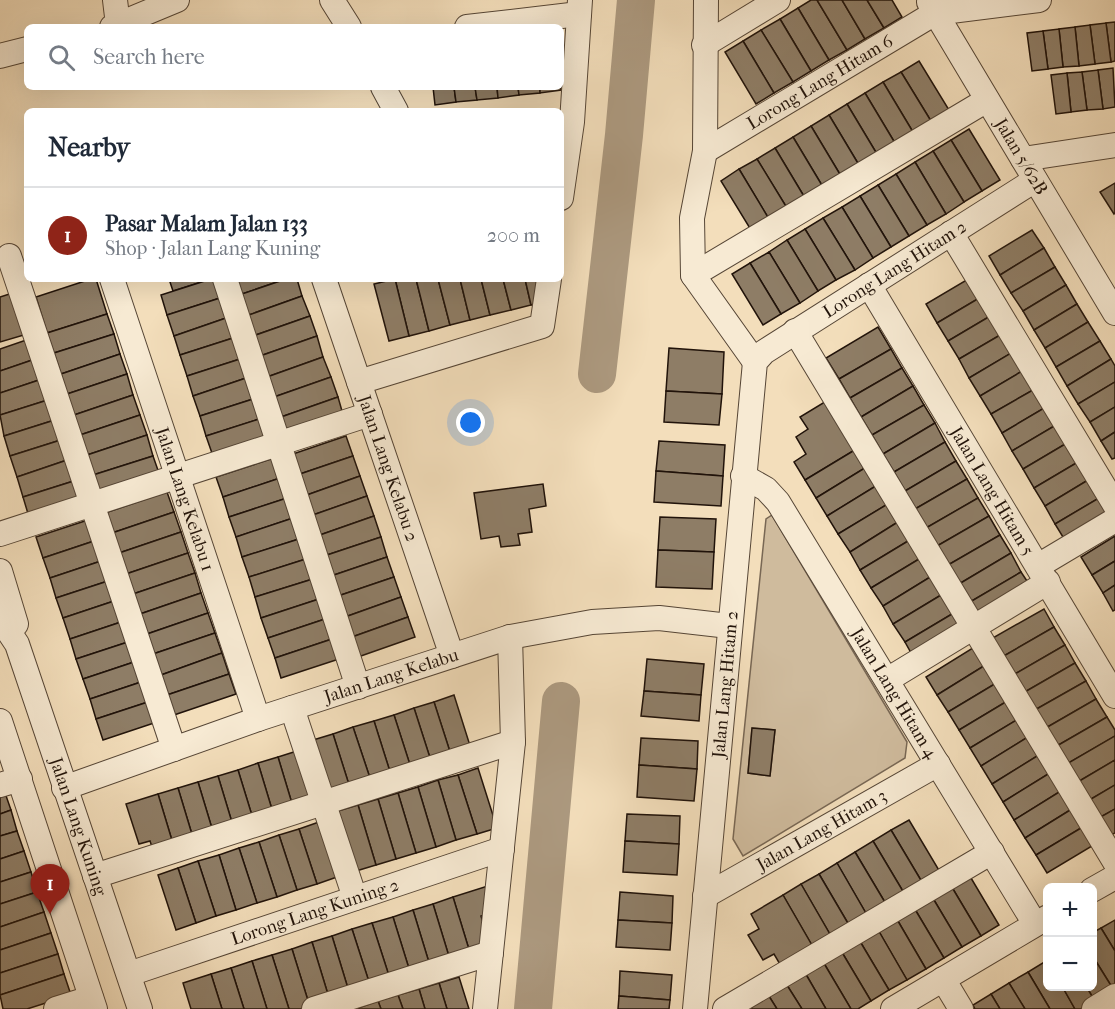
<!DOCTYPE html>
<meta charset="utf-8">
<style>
:root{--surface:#fff;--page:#f2f2f3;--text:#1f2937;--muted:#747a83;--line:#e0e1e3;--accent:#8f2418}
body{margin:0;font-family:"IM FELL French Canon",serif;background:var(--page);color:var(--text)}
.controls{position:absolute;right:18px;bottom:18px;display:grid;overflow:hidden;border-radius:9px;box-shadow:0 6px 24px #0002}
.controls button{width:54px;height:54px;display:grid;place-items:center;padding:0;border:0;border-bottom:2px solid var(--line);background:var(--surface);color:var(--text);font:30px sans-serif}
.you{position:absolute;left:471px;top:423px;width:21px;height:21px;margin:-15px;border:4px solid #fff;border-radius:50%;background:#1a73e8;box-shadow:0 0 0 9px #1a73e833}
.badge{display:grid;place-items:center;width:39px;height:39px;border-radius:50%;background:var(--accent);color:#fff;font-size:20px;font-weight:700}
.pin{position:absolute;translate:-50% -50px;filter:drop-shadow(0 2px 3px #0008)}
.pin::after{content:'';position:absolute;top:32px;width:21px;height:18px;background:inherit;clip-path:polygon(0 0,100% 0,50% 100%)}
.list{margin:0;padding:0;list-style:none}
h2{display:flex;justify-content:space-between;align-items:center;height:78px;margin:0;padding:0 24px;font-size:26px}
h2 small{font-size:20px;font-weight:400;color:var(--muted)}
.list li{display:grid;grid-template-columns:39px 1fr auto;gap:18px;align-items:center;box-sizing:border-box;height:96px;padding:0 24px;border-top:2px solid var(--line)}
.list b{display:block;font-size:22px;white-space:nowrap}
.list p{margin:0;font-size:20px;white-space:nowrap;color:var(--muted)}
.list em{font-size:20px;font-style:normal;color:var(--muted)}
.icon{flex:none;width:33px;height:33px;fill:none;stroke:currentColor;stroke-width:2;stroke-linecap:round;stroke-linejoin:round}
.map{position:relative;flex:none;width:1115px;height:1009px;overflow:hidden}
.search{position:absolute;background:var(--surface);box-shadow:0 6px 24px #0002;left:24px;top:24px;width:540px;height:66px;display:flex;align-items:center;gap:15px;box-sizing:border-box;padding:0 21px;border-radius:9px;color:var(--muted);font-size:22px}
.panel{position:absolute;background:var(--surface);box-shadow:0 6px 24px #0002;left:24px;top:108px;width:540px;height:174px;border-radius:9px}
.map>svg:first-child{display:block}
.green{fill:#cfbb9d;stroke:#786754;stroke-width:1.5;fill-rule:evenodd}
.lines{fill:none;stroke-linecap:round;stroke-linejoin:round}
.river{stroke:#ac997f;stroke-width:38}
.building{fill:#8e7d66;stroke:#21130a;stroke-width:1.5}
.minor-casing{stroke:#564636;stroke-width:26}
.minor{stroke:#f7ead3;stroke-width:24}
.labels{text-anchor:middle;stroke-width:4.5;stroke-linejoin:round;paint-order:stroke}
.street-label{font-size:18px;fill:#21130a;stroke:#f7ead3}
</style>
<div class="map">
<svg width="1115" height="1009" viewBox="0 0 1115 1009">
<rect width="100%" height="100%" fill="#f3debb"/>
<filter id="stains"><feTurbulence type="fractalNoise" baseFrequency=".00333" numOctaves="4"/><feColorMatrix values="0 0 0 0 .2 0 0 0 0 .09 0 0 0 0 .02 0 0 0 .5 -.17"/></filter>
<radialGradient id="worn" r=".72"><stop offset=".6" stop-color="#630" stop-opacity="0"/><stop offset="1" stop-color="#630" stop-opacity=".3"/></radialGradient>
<!-- green -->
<path class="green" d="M772,515L907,742L905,758L743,856L733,839L766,519ZM752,728L775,730L770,776L748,773Z"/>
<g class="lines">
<!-- river -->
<g class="river">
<path d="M597,374L624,135L636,0"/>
<path d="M533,1009L561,701"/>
</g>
</g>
<!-- building -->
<g class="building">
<path d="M811,0H817L847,50L829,60L798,8Z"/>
<path d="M817,0H842L865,39L847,50Z"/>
<path d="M842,0H867L884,28L865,39Z"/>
<path d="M867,0H892L902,17L884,28Z"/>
<path d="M798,8L829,60L811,71L780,19Z"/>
<path d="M780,19L811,71L793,82L761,30Z"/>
<path d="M1115,22V61L1111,62L1106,23Z"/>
<path d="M1106,23L1111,62L1095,64L1090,25Z"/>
<path d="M1090,25L1095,64L1079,66L1075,27Z"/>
<path d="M1075,27L1079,66L1063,67L1059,29Z"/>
<path d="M1059,29L1063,67L1048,69L1043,31Z"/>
<path d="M761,30L793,82L774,93L743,41Z"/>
<path d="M1043,31L1048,69L1032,71L1027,33Z"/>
<path d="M743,41L774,93L756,104L725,52Z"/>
<path d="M919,61L949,110L931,121L901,72Z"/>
<path d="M1113,68L1115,107L1103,109L1098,70Z"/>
<path d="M1098,70L1103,109L1087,110L1082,72Z"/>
<path d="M901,72L931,121L913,132L883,82Z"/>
<path d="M1082,72L1087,110L1071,112L1067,73Z"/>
<path d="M1067,73L1071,112L1056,114L1051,75Z"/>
<path d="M883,82L913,132L895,143L865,93Z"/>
<path d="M433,87H454L456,102L435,105Z"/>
<path d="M454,87H475L477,100L456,102Z"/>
<path d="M475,87H497L498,98L477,100Z"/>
<path d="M497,87H518L519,95L498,98Z"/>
<path d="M518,87H540V93L519,95Z"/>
<path d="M540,87H561V90L540,93Z"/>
<path d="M865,93L895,143L877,154L847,104Z"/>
<path d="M847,104L877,154L859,165L829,115Z"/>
<path d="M829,115L859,165L841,176L811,126Z"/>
<path d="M811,126L841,176L823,187L793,137Z"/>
<path d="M969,129L1000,180L982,191L951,140Z"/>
<path d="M793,137L823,187L805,198L775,148Z"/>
<path d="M951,140L982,191L964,202L933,151Z"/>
<path d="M775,148L805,198L787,208L757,159Z"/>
<path d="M933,151L964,202L946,214L915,162Z"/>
<path d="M757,159L787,208L769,219L739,169Z"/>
<path d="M915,162L946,214L927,225L896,174Z"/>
<path d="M739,169L769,219L751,230L721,181Z"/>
<path d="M896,174L927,225L909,236L878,185Z"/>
<path d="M1115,183V213L1114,214L1100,192Z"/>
<path d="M878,185L909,236L891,247L860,196Z"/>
<path d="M860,196L891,247L873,258L842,207Z"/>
<path d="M842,207L873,258L855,270L823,218Z"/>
<path d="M823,218L855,270L836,280L805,229Z"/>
<path d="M805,229L836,280L818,291L787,240Z"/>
<path d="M1032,230L1044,248L1000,275L989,256Z"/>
<path d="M787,240L818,291L800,303L769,252Z"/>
<path d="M1044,248L1055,267L1011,293L1000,275Z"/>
<path d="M769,252L800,303L781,314L750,263Z"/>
<path d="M750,263L781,314L763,325L732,274Z"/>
<path d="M1055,267L1066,285L1023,311L1011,293Z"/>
<path d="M975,275L986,294L937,323L926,304Z"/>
<path d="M91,279H96L107,314L47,333L36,297Z"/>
<path d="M169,279H211L173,291Z"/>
<path d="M211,279H214L220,298L167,315L161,295Z"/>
<path d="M233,279H286L239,295Z"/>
<path d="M286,279H297L302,296L246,316L239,295Z"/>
<path d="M395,279H416L429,331L409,336Z"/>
<path d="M395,279L409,336L389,341L374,284Z"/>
<path d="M416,279H438L450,325L429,331Z"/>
<path d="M438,279H460L470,320L450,325Z"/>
<path d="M460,279H481L490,315L470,320Z"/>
<path d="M481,279H503L511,310L490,315Z"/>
<path d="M503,279H525L531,305L511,310Z"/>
<path d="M525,279H546L551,299L531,305Z"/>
<path d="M1066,285L1077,304L1034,330L1023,311Z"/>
<path d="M22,290L34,332L0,342V297Z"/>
<path d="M986,294L997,312L948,341L937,323Z"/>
<path d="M302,296L310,316L253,336L246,316Z"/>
<path d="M220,298L226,318L174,336L167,315Z"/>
<path d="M1077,304L1088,322L1045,348L1034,330Z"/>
<path d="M997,312L1007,331L959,359L948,341Z"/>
<path d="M107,314L114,334L54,353L47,333Z"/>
<path d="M310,316L317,336L260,356L253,336Z"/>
<path d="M226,318L233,338L180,355L174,336Z"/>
<path d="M1088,322L1100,341L1056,367L1045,348Z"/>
<path d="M878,327L891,349L839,379L826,358Z"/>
<path d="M1007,331L1018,349L969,378L959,359Z"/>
<path d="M114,334L120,354L61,374L54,353Z"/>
<path d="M317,336L323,357L267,377L260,356Z"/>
<path d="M35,337L41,357L0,371V349Z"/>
<path d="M233,338L240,359L187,376L180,355Z"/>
<path d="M1100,341L1111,359L1067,386L1056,367Z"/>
<path d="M669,348L724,352L722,394L666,391Z"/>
<path d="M891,349L902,368L850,398L839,379Z"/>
<path d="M1018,349L1029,367L980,396L969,378Z"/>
<path d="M120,354L127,374L67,394L61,374Z"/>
<path d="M41,357L48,377L0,393V371Z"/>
<path d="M323,357L331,377L274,397L267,377Z"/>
<path d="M240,359L246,378L193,396L187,376Z"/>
<path d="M1111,359L1115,366V382L1078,404L1067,386Z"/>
<path d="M1029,367L1040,386L991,414L980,396Z"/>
<path d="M902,368L913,386L861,417L850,398Z"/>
<path d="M127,374L133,395L74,415L67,394Z"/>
<path d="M48,377L54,398L0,415V393Z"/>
<path d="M331,377L338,397L281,417L274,397Z"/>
<path d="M246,378L253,399L200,416L193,396Z"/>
<path d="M1115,382V407L1090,422L1078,404Z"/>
<path d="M913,386L924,405L872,435L861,417Z"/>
<path d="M1040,386L1051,404L1002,433L991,414Z"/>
<path d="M666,391L722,394L719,425L664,422Z"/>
<path d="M133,395L140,415L80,435L74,415Z"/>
<path d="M338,397L344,418L288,437L281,417Z"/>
<path d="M54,398L61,418L4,436L0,415Z"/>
<path d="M253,399L259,419L206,436L200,416Z"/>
<path d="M828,400L858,448L805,480L794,462L806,454L796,437L808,429L800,417Z"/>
<path d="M1051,404L1061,422L1012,451L1002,433Z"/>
<path d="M924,405L935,423L883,454L872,435Z"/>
<path d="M1115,407V432L1101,441L1090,422Z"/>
<path d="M140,415L147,435L87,455L80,435Z"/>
<path d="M61,418L67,438L10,456L4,436Z"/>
<path d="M259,419L265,439L213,456L206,436Z"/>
<path d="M1061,422L1072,440L1023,469L1012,451Z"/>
<path d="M935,423L945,442L894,472L883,454Z"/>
<path d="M1115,432V458L1112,459L1101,441Z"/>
<path d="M147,435L153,456L93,475L87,455Z"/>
<path d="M346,436L353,456L297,475L290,455Z"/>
<path d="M67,438L73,458L17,477L10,456Z"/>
<path d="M1072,440L1083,459L1034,488L1023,469Z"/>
<path d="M659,441L725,445L723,476L656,471Z"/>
<path d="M945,442L956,461L905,491L894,472Z"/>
<path d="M858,448L868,466L816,498L805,480Z"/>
<path d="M153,456L160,476L100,496L93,475Z"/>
<path d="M353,456L360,476L304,496L297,475Z"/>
<path d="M277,457L283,477L223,497L216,477Z"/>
<path d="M73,458L80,479L23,497L17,477Z"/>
<path d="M1083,459L1093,477L1045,506L1034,488Z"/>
<path d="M956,461L967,479L915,509L905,491Z"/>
<path d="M868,466L879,484L827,516L816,498Z"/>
<path d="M656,471L723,476L721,506L654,502Z"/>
<path d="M360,476L367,496L310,516L304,496Z"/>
<path d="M283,477L290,497L229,517L223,497Z"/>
<path d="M1093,477L1104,495L1055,524L1045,506Z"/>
<path d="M80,479L86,499L29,517L23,497Z"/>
<path d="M967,479L978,498L926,528L915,509Z"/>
<path d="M543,484L546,506L529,509L532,532L518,534L520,545L501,547L499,536L481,539L474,493Z"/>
<path d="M879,484L891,502L838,534L827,516Z"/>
<path d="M167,492L174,512L112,533L105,513Z"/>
<path d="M1104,495L1115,514L1066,542L1055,524Z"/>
<path d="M367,496L374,516L317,536L310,516Z"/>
<path d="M290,497L296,517L236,537L229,517Z"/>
<path d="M978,498L989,516L937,546L926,528Z"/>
<path d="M891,502L901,520L850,552L838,534Z"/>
<path d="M174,512L181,532L119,553L112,533Z"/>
<path d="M374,516L381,537L324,556L317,536Z"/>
<path d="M989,516L1000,535L948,565L937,546Z"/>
<path d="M296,517L302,538L242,557L236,537Z"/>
<path d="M660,517L716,519L714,552L658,550Z"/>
<path d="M94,518L100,539L43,558L36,537Z"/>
<path d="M901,520L913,538L860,570L850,552Z"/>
<path d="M181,532L188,553L126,574L119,553Z"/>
<path d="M1000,535L1011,553L959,584L948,565Z"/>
<path d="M1115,536V561L1092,575L1081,557Z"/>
<path d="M381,537L387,557L331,576L324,556Z"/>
<path d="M302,538L309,558L249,577L242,557Z"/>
<path d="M913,538L924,556L871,588L860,570Z"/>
<path d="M100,539L107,559L50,578L43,558Z"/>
<path d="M658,550L714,552L712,589L656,587Z"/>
<path d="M188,553L195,573L133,594L126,574Z"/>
<path d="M1011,553L1021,572L970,602L959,584Z"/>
<path d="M924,556L935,574L883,606L871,588Z"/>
<path d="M387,557L394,577L338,596L331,576Z"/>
<path d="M309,558L316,578L255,597L249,577Z"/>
<path d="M107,559L114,579L56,598L50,578Z"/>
<path d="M1115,561V585L1103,593L1092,575Z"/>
<path d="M1021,572L1033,590L981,621L970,602Z"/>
<path d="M195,573L201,593L140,614L133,594Z"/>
<path d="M935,574L946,592L893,624L883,606Z"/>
<path d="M394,577L401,597L345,617L338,596Z"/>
<path d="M316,578L322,598L261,618L255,597Z"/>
<path d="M114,579L120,599L63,618L56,598Z"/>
<path d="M1115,585V610L1113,611L1103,593Z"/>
<path d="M946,592L957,611L905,642L893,624Z"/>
<path d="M201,593L208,613L147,634L140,614Z"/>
<path d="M401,597L408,617L352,637L345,617Z"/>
<path d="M322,598L328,618L268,638L261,618Z"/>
<path d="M120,599L127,620L70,639L63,618Z"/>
<path d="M1044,609L1054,627L1002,657L991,639Z"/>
<path d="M957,611L968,629L915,660L905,642Z"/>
<path d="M208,613L215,633L153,654L147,634Z"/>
<path d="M408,617L415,637L358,657L352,637Z"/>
<path d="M328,618L335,638L275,658L268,638Z"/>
<path d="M127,620L134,640L76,659L70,639Z"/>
<path d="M1054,627L1065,645L1013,675L1002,657Z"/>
<path d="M215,633L222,653L161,675L153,654Z"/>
<path d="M335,638L342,658L281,678L275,658Z"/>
<path d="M134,640L140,660L83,679L76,659Z"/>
<path d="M1065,645L1075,663L1023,693L1013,675Z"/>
<path d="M976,646L987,664L937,695L926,677Z"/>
<path d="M222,653L229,674L167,695L161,675Z"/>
<path d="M647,659L704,664L701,695L644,691Z"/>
<path d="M140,660L147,680L90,699L83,679Z"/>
<path d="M1075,663L1086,681L1033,711L1023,693Z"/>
<path d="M987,664L998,682L948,712L937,695Z"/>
<path d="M229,674L236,694L174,715L167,695Z"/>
<path d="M147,680L154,700L96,719L90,699Z"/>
<path d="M1086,681L1096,699L1044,729L1033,711Z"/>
<path d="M998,682L1009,700L959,730L948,712Z"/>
<path d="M644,691L701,695L699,721L641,716Z"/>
<path d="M454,695L472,752L452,758L434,702Z"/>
<path d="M1096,699L1107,717L1055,747L1044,729Z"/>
<path d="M154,700L160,721L103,740L96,719Z"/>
<path d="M1009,700L1020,718L970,748L959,730Z"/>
<path d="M434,702L452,758L432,764L414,708Z"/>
<path d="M414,708L432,764L412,771L394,715Z"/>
<path d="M394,715L412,771L392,778L374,721Z"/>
<path d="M1107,717L1115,730V736L1065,765L1055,747Z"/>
<path d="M1020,718L1031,735L981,766L970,748Z"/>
<path d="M374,721L392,778L372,784L353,727Z"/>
<path d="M353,727L372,784L351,791L333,734Z"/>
<path d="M752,728L775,730L770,776L748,773Z"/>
<path d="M333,734L351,791L331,797L313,740Z"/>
<path d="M1031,735L1042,753L992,784L981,766Z"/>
<path d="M1115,736V760L1076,783L1065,765Z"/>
<path d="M641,738L698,741L697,769L639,765Z"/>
<path d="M297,751L314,804L294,810L278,757Z"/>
<path d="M1042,753L1053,771L1003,802L992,784Z"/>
<path d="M278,757L294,810L274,816L258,763Z"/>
<path d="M1115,760V785L1086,802L1076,783Z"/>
<path d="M258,763L274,816L254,822L238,770Z"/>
<path d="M639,765L697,769L694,801L637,797Z"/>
<path d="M478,768L497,828L477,834L458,775Z"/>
<path d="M238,770L254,822L234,829L218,776Z"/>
<path d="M1053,771L1064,789L1014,820L1003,802Z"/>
<path d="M458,775L477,834L456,840L438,780Z"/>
<path d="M218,776L234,829L214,835L198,782Z"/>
<path d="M438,780L456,840L436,847L418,787Z"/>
<path d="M198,782L214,835L194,841L178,788Z"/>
<path d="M1115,785V809L1097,819L1086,802Z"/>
<path d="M418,787L436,847L416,853L398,793Z"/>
<path d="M178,788L194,841L174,847L158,794Z"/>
<path d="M1064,789L1075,807L1025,838L1014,820Z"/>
<path d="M4,790L11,810L0,814V791Z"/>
<path d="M398,793L416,853L396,859L378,799Z"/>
<path d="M158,794L174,847L154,853L150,841L139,844L126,804Z"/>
<path d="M378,799L396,859L376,865L358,805Z"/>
<path d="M358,805L376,865L356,871L338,811Z"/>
<path d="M1075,807L1086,825L1036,855L1025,838Z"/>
<path d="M1115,809V833L1107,837L1097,819Z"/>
<path d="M11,810L17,831L0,836V814Z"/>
<path d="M627,814L680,816L679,844L625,841Z"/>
<path d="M909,820L940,872L922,882L891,830Z"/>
<path d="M319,822L337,877L317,884L299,829Z"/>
<path d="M1086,825L1097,843L1047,873L1036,855Z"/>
<path d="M299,829L317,884L297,890L279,835Z"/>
<path d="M891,830L922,882L904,893L873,841Z"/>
<path d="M17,831L24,851L0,859V836Z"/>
<path d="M279,835L297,890L277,897L259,842Z"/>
<path d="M625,841L679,844L677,875L623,872Z"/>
<path d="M873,841L904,893L886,904L855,852Z"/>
<path d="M259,842L277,897L257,903L239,848Z"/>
<path d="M239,848L257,903L236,910L219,855Z"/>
<path d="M24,851L31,872L0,882V859Z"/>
<path d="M855,852L886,904L867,915L837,863Z"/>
<path d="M219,855L236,910L216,916L198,861Z"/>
<path d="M198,861L216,916L196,923L178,868Z"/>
<path d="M837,863L867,915L849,925L819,874Z"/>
<path d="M178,868L196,923L176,930L158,875Z"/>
<path d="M31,872L37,892L0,904V882Z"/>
<path d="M968,873L999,925L981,936L950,884Z"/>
<path d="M819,874L849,925L831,936L801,884Z"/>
<path d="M494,884L492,913L481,916L491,950L471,956L453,897Z"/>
<path d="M801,884L831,936L813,947L783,895Z"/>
<path d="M950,884L981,936L962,947L931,895Z"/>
<path d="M37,892L44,912L0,927V904Z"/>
<path d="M620,892L673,896L672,923L618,920Z"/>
<path d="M783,895L813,947L781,966L774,954L763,960L748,935L759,929L751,914Z"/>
<path d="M931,895L962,947L944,958L913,906Z"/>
<path d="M453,897L471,956L451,963L433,904Z"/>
<path d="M433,904L451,963L431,969L413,910Z"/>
<path d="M913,906L944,958L926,969L895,916Z"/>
<path d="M413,910L431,969L411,975L393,917Z"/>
<path d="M44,912L51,933L0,950V927Z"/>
<path d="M895,916L926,969L907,980L877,928Z"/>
<path d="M393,917L411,975L391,982L372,923Z"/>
<path d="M618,920L672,923L670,950L616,947Z"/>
<path d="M1115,920V951L1101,928Z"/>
<path d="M372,923L391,982L371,988L352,929Z"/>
<path d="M877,928L907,980L889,990L858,938Z"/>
<path d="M1101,928L1115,951V992L1092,955V933Z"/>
<path d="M352,929L371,988L350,995L332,936Z"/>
<path d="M51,933L58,954L0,973V950Z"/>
<path d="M332,936L350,995L330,1001L312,942Z"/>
<path d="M858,938L889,990L871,1001L840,949Z"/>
<path d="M312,942L330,1001L310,1007L292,949Z"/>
<path d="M292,949L310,1007L305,1009H289L272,955Z"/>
<path d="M840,949L871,1001L858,1009H851L822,960Z"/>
<path d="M58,954L64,974L0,995V973Z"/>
<path d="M272,955L289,1009H267L252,961Z"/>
<path d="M1092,955L1115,992L1096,1003L1086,986H1092Z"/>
<path d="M822,960L851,1009H826L804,971Z"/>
<path d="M252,961L267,1009H244L231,968Z"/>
<path d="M1046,961L1048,986H1062L1075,1009H1050L1028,972Z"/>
<path d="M231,968L244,1009H222L211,974Z"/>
<path d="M620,971L672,975L670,1000L619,996Z"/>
<path d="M804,971L826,1009H802L785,982Z"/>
<path d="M1028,972L1050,1009H1025L1009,983Z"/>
<path d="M64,974L71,995L27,1009H3L0,995Z"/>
<path d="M211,974L222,1009H191L183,983Z"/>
<path d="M459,977L469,1009H447L439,983Z"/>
<path d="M785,982L802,1009H777L767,993Z"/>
<path d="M439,983L447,1009H425L419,989Z"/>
<path d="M1009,983L1025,1009H1000L991,994Z"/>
<path d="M1062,986H1086L1096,1003L1086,1009H1075Z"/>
<path d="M419,989L425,1009H403L398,995Z"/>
<path d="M767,993L777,1009H752L749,1003Z"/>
<path d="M991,994L1000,1009H975L973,1005Z"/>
<path d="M398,995L403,1009H381L378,1001Z"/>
<path d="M619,996L670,1000L669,1009H618Z"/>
<path d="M378,1001L381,1009H359L358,1008Z"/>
</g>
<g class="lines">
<defs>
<g id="minor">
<path d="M115,0L118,25"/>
<path d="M332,0L349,27"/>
<path d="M706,0L705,151L692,218L693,275L755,362"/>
<path id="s1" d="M929,2L1115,313"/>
<path d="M112,27L177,0"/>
<path d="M467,27L579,14"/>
<path d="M704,45L778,0"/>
<path d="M0,56L27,49"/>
<path d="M383,87L396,111"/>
<path id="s2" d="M705,151L935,13L1039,0"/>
<path d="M1023,159L1115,145"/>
<path d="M561,198L572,122L580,0"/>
<path d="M951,233L1115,505"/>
<path d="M9,256L174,749"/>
<path d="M693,275L987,100"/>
<path id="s3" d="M112,279L258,719"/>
<path d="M225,279L358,687"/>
<path id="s4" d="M324,279L452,656"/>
<path id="s5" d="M869,285L1115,696"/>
<path d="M795,331L1115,862"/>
<path d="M359,382L542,326L549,279"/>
<path id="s6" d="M743,476L766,489L778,502L1035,924"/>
<path d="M0,534L370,414"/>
<path d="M1038,566L1115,520"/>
<path d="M0,571L16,624"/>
<path id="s7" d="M0,609L5,626L17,644L140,1009"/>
<path d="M887,680L1048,582"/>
<path d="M292,708L355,898"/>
<path d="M0,721L95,1009"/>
<path d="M0,785L20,779"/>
<path id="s8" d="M64,788L258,719L510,637L592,622L659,618L729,626"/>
<path d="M95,876L513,742"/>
<path d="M1092,890L1115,877"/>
<path id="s9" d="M705,896L938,764"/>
<path id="s10" d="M129,974L502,849"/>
<path d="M943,979L961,1009"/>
<path d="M56,1009L91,998"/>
<path d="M314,1009L491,953"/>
<path d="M485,1009L513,742L510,637"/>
<path id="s11" d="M695,1009L755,362L764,352L1035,180"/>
<path d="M725,1009L992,852"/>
<path d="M893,1009L1048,917"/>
<path d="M1094,1009L1115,996"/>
</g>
</defs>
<!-- minor casing -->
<use href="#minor" class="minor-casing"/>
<!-- minor -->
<use href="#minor" class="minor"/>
</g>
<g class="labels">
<!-- street labels -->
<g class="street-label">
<text dy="6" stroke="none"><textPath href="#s2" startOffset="134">Lorong Lang Hitam 6</textPath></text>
<text dy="6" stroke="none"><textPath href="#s1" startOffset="180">Jalan 5/62B</textPath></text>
<text dy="6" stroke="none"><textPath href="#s11" startOffset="818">Lorong Lang Hitam 2</textPath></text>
<text dy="6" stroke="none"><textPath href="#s4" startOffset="200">Jalan Lang Kelabu 2</textPath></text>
<text dy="6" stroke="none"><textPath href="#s5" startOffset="240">Jalan Lang Hitam 5</textPath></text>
<text dy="6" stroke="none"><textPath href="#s3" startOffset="232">Jalan Lang Kelabu 1</textPath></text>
<text dy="6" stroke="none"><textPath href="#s8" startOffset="346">Jalan Lang Kelabu</textPath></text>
<text dy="6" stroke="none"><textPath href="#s11" startOffset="326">Jalan Lang Hitam 2</textPath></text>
<text dy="6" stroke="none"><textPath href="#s6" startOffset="268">Jalan Lang Hitam 4</textPath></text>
<text dy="6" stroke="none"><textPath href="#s7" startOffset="232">Jalan Lang Kuning</textPath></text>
<text dy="6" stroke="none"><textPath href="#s9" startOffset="134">Jalan Lang Hitam 3</textPath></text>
<text dy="6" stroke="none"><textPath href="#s10" startOffset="196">Lorong Lang Kuning 2</textPath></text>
</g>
</g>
<rect width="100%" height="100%" filter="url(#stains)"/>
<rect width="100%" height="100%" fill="url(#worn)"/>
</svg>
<div class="controls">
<button>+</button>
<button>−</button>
</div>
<div class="you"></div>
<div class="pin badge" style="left:50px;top:914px">1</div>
<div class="search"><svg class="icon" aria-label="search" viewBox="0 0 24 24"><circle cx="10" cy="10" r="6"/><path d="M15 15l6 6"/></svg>Search here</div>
<section class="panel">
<h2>Nearby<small></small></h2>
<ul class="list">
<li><span class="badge">1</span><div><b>Pasar Malam Jalan 133</b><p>Shop · Jalan Lang Kuning</p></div><em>200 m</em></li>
</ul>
</section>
</div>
